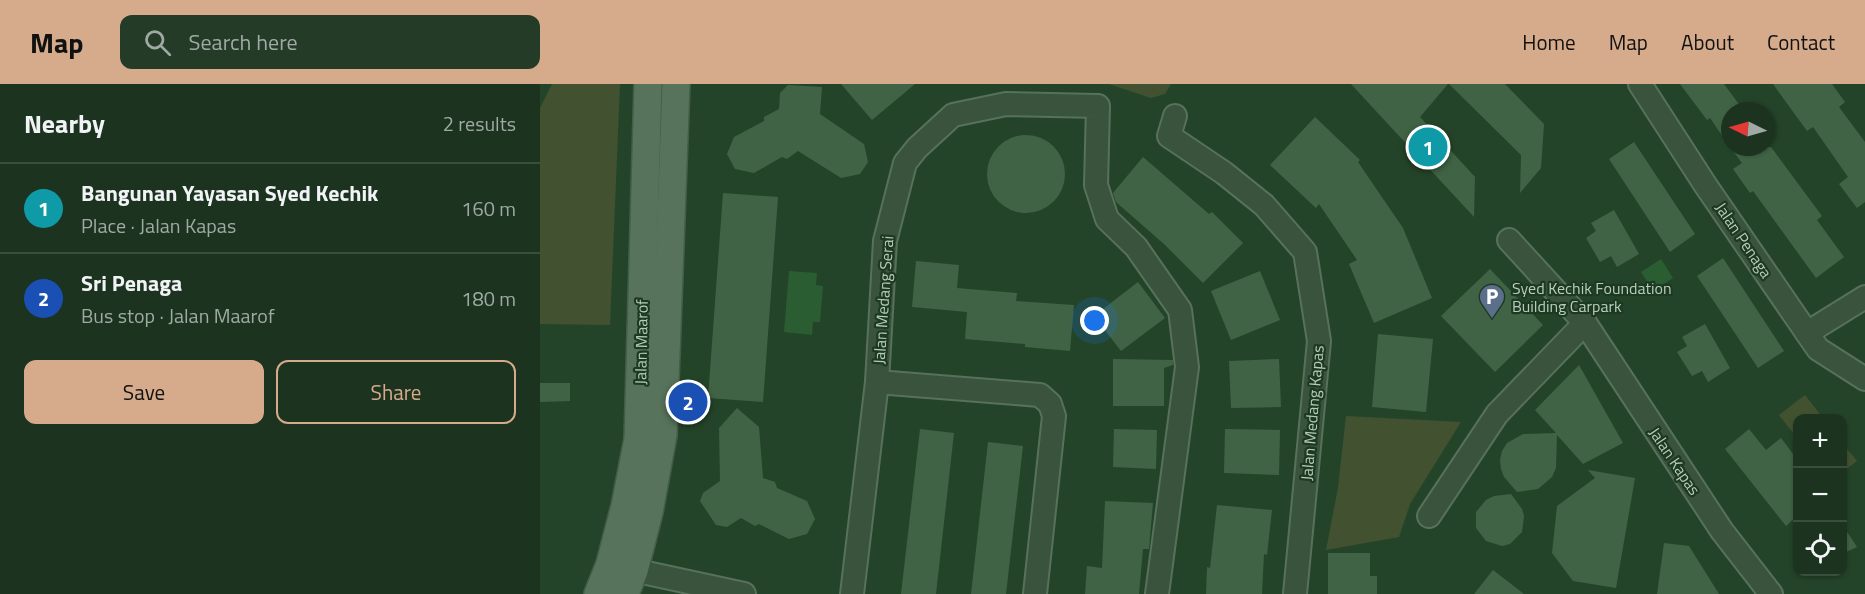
<!DOCTYPE html>
<meta charset="utf-8">
<style>
:root{--surface:#1b331f;--page:#243b28;--text:#f1f3f6;--muted:#a0aaa4;--line:#394e3d;--accent:#d6ab8b}
body{margin:0;font-family:"Titillium Web",sans-serif;background:var(--page);color:var(--text)}
.controls{position:absolute;right:18px;bottom:18px;display:grid;overflow:hidden;border-radius:12px;box-shadow:0 2px 4px #0004}
.controls button{width:54px;height:54px;display:grid;place-items:center;padding:0;border:0;border-bottom:2px solid var(--line);background:var(--surface);color:var(--text);font:30px sans-serif}
.compass{position:absolute;left:1181px;top:18px;width:54px;height:54px;border-radius:50%;background:var(--surface);box-shadow:0 2px 4px #0004;rotate:275deg}
.you{position:absolute;left:555px;top:237px;width:21px;height:21px;margin:-15px;border:4px solid #fff;border-radius:50%;background:#1a73e8;box-shadow:0 0 0 9px #1a73e833}
.badge{display:grid;place-items:center;width:39px;height:39px;border-radius:50%;background:var(--accent);color:#fff;font-size:20px;font-weight:700}
.pin{position:absolute;translate:-50% -50%;border:3px solid #fff;box-shadow:0 2px 6px #0006}
.list{margin:0;padding:0;list-style:none}
h2{display:flex;justify-content:space-between;align-items:center;height:78px;margin:0;padding:0 24px;font-size:26px}
h2 small{font-size:20px;font-weight:400;color:var(--muted)}
.list li{display:grid;grid-template-columns:39px 1fr auto;gap:18px;align-items:center;box-sizing:border-box;height:90px;padding:0 24px;border-top:2px solid var(--line)}
.list b{display:block;font-size:22px;white-space:nowrap}
.list p{margin:0;font-size:20px;white-space:nowrap;color:var(--muted)}
.list em{font-size:20px;font-style:normal;color:var(--muted)}
.actions{display:flex;gap:12px;padding:18px 24px}
.actions a{flex:1;padding:14px 0;border:2px solid var(--accent);border-radius:12px;text-align:center;font-size:21px;color:var(--accent)}
.actions .main{background:var(--accent);color:#111}
.icon{flex:none;width:33px;height:33px;fill:none;stroke:currentColor;stroke-width:2;stroke-linecap:round;stroke-linejoin:round}
.map{position:relative;flex:none;width:1325px;height:510px;overflow:hidden}
header{display:flex;align-items:center;gap:36px;box-sizing:border-box;height:84px;padding:0 30px;background:var(--accent);color:#111}
header strong{font-size:28px}
nav{display:flex;gap:33px;margin-inline-start:auto;font-size:21px}
.search{width:420px;height:54px;background:var(--page);display:flex;align-items:center;gap:15px;box-sizing:border-box;padding:0 21px;border-radius:12px;color:var(--muted);font-size:22px}
main{display:flex}
aside{flex:1;background:var(--surface)}
.map>svg:first-child{display:block}
.green{fill:#425231}
.water{fill:#2b5d32}
.building{fill:#406345}
.lines{fill:none;stroke-linecap:round;stroke-linejoin:round}
.minor-casing{stroke:#57715b;stroke-width:26}
.major-casing{stroke:#435d47;stroke-width:30}
.minor{stroke:#39533d;stroke-width:22}
.major{stroke:#57735b;stroke-width:27}
.labels{text-anchor:middle;stroke-width:4.5;stroke-linejoin:round;paint-order:stroke}
.street-label{font-size:16px;fill:#b6cdba;stroke:#1d3922}
.poi-label{font-size:16px;fill:#b6cdba;stroke:#1d3922;text-anchor:start}
</style>
<header>
<strong>Map</strong>
<div class="search"><svg class="icon" aria-label="search" viewBox="0 0 24 24"><circle cx="10" cy="10" r="6"/><path d="M15 15l6 6"/></svg>Search here</div>
<nav><a>Home</a><a>Map</a><a>About</a><a>Contact</a></nav>
</header>
<main>
<aside>
<h2>Nearby<small>2 results</small></h2>
<ul class="list">
<li><span class="badge" style="background:#0f9aa8">1</span><div><b>Bangunan Yayasan Syed Kechik</b><p>Place · Jalan Kapas</p></div><em>160 m</em></li>
<li><span class="badge" style="background:#1a4fb4">2</span><div><b>Sri Penaga</b><p>Bus stop · Jalan Maarof</p></div><em>180 m</em></li>
</ul>
<div class="actions"><a class="main">Save</a><a>Share</a></div>
</aside>
<div class="map">
<svg width="1325" height="510" viewBox="0 0 1325 510">
<rect width="100%" height="100%" fill="#244429"/>
<!-- green -->
<g class="green">
<path d="M12,0H80L70,241L0,240V24Z"/>
<path d="M569,0H631L625,10L611,14Z"/>
<path d="M1265,311L1283,334H1258L1257,354L1239,331Z"/>
<path d="M806,332L921,338L870,420L859,453L786,466L798,404Z"/>
<path d="M1302,359L1317,377L1303,388H1302Z"/>
</g>
<!-- water -->
<g class="water">
<path d="M1121,175L1133,194L1113,207L1101,188Z"/>
<path d="M249,187L277,189L276,201L283,202L280,238H273L272,251L244,248Z"/>
</g>
<!-- building -->
<g class="building">
<path d="M301,0H375L332,36Z"/>
<path d="M811,0H908L880,33L935,93L934,133Z"/>
<path d="M909,0H965L1004,40L1001,84L980,109L981,71Z"/>
<path d="M1140,0H1184L1204,27H1190V63L1170,34L1167,36Z"/>
<path d="M1233,0H1292L1305,18L1299,23L1325,58V118L1317,124L1299,100L1308,93L1273,43L1267,47Z"/>
<path d="M248,1L282,3L280,30L324,60L328,78L320,90L301,94L258,67L247,75L242,73L214,89L195,85L187,70L194,53L224,37V33L239,25L240,9Z"/>
<path d="M775,33L820,76L818,78L863,144L892,214L834,239L809,180L817,176L779,120L776,124L730,81Z"/>
<circle cx="486" cy="90" r="39"/>
<path d="M1094,58L1155,150L1130,168L1069,75Z"/>
<path d="M1190,63H1231L1282,132L1277,136L1304,173L1276,194L1213,107L1210,109L1193,85L1202,79Z"/>
<path d="M603,73L669,130L672,128L703,159L663,199L624,160L576,118L573,109Z"/>
<path d="M183,109L238,113L223,318L168,314Z"/>
<path d="M1074,126L1099,170L1077,183L1071,172L1060,178L1046,154L1056,147L1051,139Z"/>
<path d="M1183,174L1244,267L1218,284L1157,192Z"/>
<path d="M376,177L419,181L417,204L477,209L476,217L534,221L530,267L485,263V260L425,255L427,228L372,223Z"/>
<path d="M950,185L1003,241L955,288L901,232Z"/>
<path d="M720,187L740,236L691,256L671,207Z"/>
<path d="M598,198L625,234L581,267L554,232Z"/>
<path d="M1165,240L1190,284L1168,298L1162,287L1152,292L1137,268L1147,262L1142,253Z"/>
<path d="M838,250L893,255L886,328L832,323Z"/>
<path d="M573,275L633,276V281L624,284V322H573Z"/>
<path d="M739,275L741,323L691,324L689,277Z"/>
<path d="M1039,281L1083,359L1043,380L1017,351L1016,384L1012,393L998,405L977,408L964,393L961,385L960,376L962,367L967,359L983,350L1016,349L995,326Z"/>
<path d="M0,299H30V317L0,318Z"/>
<path d="M197,324L219,343L223,394L235,398L237,404L267,417L275,435L267,450L249,455L219,440L215,442L201,434L187,443L176,441L160,417L163,409L180,397L179,344Z"/>
<path d="M380,345L414,349L397,501L396,510H361Z"/>
<path d="M574,345L617,346L616,385L573,383Z"/>
<path d="M685,345L740,346L739,391L684,389Z"/>
<path d="M1209,345L1226,366L1241,354L1257,375V432L1246,442L1185,365Z"/>
<path d="M448,358L483,362L466,510H431Z"/>
<path d="M1048,386L1095,394L1076,504L1033,497L1012,469L1017,422L1055,394Z"/>
<path d="M971,410L982,425L984,432L982,448L970,460L962,462L946,457L936,444V428L946,416L954,412Z"/>
<path d="M565,417L613,419L609,465H603L599,510H545L547,482L562,484Z"/>
<path d="M677,421L732,426L727,471L724,470L722,510H666L667,483L670,484Z"/>
<path d="M1302,440L1317,463L1302,470Z"/>
<path d="M1124,459L1149,462L1179,510H1117Z"/>
<path d="M788,469H830V492H837V510H788Z"/>
<path d="M953,486L984,510H934Z"/>
</g>
<g class="lines">
<defs>
<g id="minor">
<path d="M1100,0L1166,102L1278,265L1325,295"/>
<path d="M635,32L629,52L684,89L724,121L765,168L779,257L755,510"/>
<path d="M969,156L1045,239L1182,447L1231,510"/>
<path d="M1267,249L1325,213"/>
<path d="M337,298L500,311L510,320L514,332L495,510"/>
<path d="M889,432L957,330L1045,239"/>
<path d="M79,483L204,510"/>
<path d="M312,510L337,298L345,157L365,79L377,64L413,31L466,20L558,22L556,101L567,135L596,163L640,226L647,283L617,510"/>
</g>
<g id="major">
<path d="M58,510L70,480L85,422L98,355L108,0"/>
<path d="M85,510L94,487L109,428L123,351L136,0"/>
</g>
</defs>
<!-- minor casing -->
<use href="#minor" class="minor-casing"/>
<!-- major casing -->
<use href="#major" class="major-casing"/>
<!-- minor -->
<use href="#minor" class="minor"/>
<!-- major -->
<use href="#major" class="major"/>
</g>
<!-- icons -->
<defs>
<symbol id="parking-pin" viewBox="-11 -11 22 30"><path d="M0 17L-7.5 6A9.5 9.5 0 1 1 7.5 6Z" fill="#5c6f8a" stroke="#1d3922"/><path d="M-3.5-5.5H1a3.5 3.5 0 0 1 0 7H-1V5.5H-3.5ZM-1-3.4V-.6H.8a1.4 1.4 0 0 0 0-2.8Z" fill="#fff"/></symbol>
</defs>
<g fill-rule="evenodd">
<use href="#parking-pin" x="937" y="198" width="30" height="40"/>
</g>
<g class="labels">
<!-- street labels -->
<g class="street-label">
<text transform="translate(1204 156) rotate(56)" y="6">Jalan Penaga</text>
<text transform="translate(343 216) rotate(-86)" y="6">Jalan Medang Serai</text>
<text transform="translate(101 258) rotate(-89)" y="6">Jalan Maarof</text>
<text transform="translate(772 329) rotate(-85)" y="6">Jalan Medang Kapas</text>
<text transform="translate(1135 377) rotate(56)" y="6">Jalan Kapas</text>
</g>
<!-- poi labels -->
<g class="poi-label">
<text x="972" y="210">Syed Kechik Foundation<tspan x="972" dy="18">Building Carpark</tspan></text>
</g>
</g>
</svg>
<div class="controls">
<button>+</button>
<button>−</button>
<button><svg class="icon" aria-label="locate" viewBox="0 0 24 24"><circle cx="12" cy="12" r="6"/><path d="M12 2v4M12 18v4M2 12h4M18 12h4"/></svg></button>
</div>
<svg class="compass" viewBox="-18 -18 36 36"><path d="M0-13l5 13h-10z" fill="#e53935"/><path d="M0 13l5-13h-10z" fill="#a0aaa4"/></svg>
<div class="you"></div>
<div class="pin badge" style="left:888px;top:63px;background:#0f9aa8">1</div>
<div class="pin badge" style="left:148px;top:318px;background:#1a4fb4">2</div>
</div>
</main>
